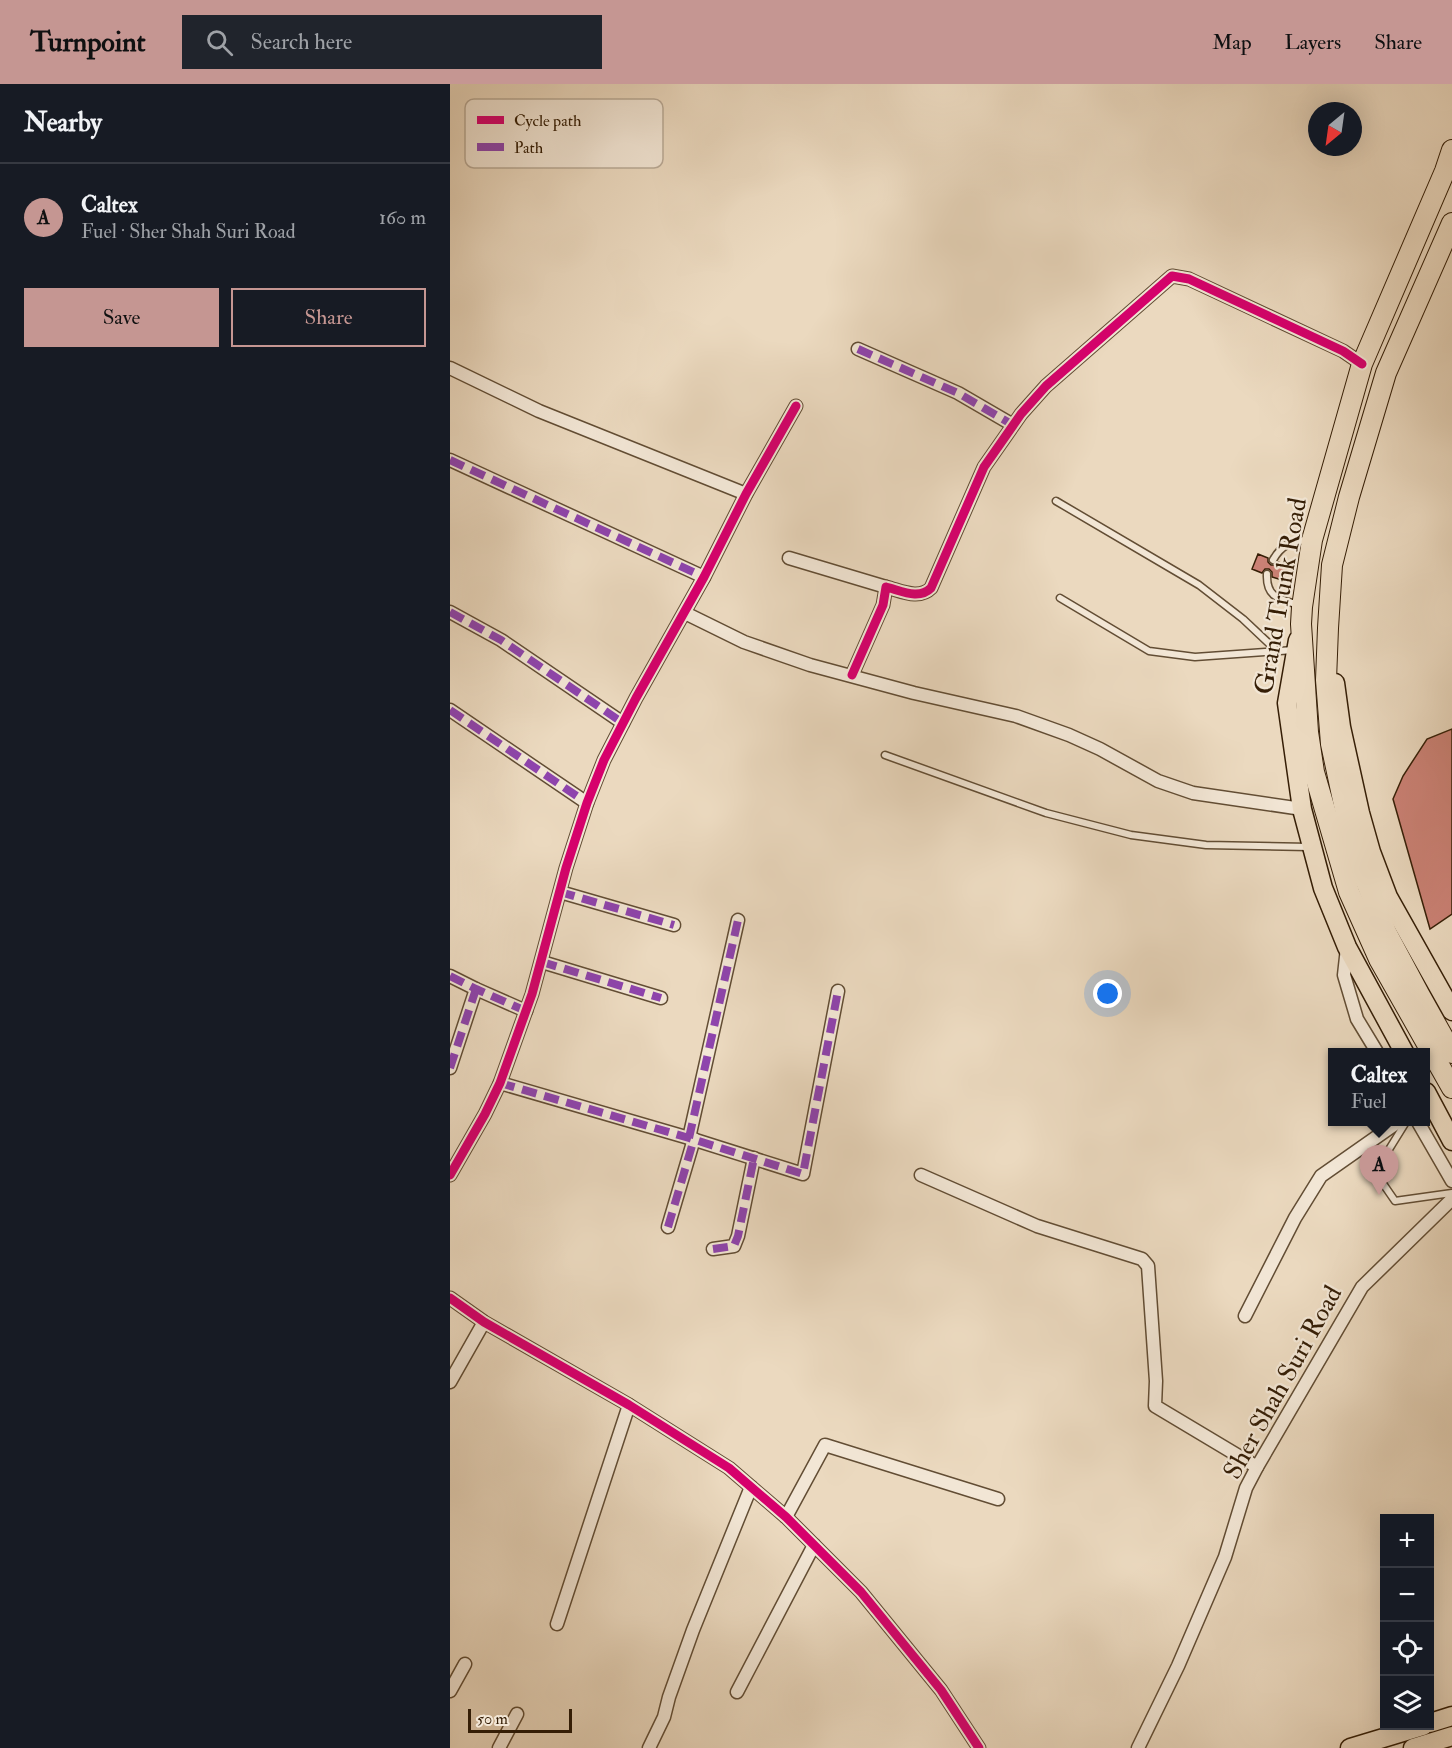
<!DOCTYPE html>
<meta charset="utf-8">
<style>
:root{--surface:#171b24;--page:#20242c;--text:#f1f3f6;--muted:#9ea1a6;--line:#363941;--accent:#c59692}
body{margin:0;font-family:"IM FELL Double Pica",serif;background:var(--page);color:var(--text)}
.controls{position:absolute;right:18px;bottom:18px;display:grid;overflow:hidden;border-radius:0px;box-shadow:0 6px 24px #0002}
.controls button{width:54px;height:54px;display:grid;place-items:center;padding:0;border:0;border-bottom:2px solid var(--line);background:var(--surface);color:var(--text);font:30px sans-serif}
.compass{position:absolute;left:858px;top:18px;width:54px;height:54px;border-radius:50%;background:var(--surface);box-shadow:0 6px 24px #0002;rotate:209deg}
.scale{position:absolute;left:18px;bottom:15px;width:104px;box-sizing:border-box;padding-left:6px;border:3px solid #351e06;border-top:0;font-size:16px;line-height:21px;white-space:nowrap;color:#351e06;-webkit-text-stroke:4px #f2e6d5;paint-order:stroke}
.you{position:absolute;left:658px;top:910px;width:21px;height:21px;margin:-15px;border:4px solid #fff;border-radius:50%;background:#1a73e8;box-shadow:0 0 0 9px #1a73e833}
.badge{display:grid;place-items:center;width:39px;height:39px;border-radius:50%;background:var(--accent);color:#111;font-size:20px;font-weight:700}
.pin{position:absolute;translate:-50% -50px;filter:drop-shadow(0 2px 3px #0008)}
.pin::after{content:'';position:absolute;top:32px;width:21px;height:18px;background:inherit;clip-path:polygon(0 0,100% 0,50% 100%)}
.popup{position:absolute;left:878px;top:964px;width:102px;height:78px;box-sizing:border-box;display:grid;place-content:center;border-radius:0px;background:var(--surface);filter:drop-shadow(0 2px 4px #0005);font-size:20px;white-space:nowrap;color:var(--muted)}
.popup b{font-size:22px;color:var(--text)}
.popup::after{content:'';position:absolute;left:50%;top:100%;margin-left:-12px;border:12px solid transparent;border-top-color:var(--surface)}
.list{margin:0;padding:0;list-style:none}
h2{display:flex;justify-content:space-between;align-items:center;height:78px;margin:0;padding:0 24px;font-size:26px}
h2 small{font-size:20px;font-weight:400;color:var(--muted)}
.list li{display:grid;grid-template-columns:39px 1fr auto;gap:18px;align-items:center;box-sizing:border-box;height:108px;padding:0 24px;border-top:2px solid var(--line)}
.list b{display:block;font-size:22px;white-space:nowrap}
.list p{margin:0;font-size:20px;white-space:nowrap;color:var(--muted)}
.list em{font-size:20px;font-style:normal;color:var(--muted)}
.actions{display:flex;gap:12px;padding:18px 24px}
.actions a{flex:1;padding:14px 0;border:2px solid var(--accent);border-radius:0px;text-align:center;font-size:21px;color:var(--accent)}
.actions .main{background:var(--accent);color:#111}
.icon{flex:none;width:33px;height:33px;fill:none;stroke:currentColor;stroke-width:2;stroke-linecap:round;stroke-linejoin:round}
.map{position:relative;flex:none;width:1002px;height:1664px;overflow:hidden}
header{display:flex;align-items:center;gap:36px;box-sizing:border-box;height:84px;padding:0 30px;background:var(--accent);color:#111}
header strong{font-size:28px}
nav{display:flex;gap:33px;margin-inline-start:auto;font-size:21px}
.search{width:420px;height:54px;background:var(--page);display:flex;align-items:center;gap:15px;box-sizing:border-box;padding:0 21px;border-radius:0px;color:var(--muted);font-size:22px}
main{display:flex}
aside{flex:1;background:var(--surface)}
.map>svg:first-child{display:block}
.building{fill:#cb8175;stroke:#351e06;stroke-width:1.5}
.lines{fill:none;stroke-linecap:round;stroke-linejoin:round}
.service-casing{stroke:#624d34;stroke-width:9}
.minor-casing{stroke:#624d34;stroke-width:15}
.primary-casing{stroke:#351e06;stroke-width:21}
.trunk-casing{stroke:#351e06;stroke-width:22}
.service{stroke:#f2e6d5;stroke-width:6}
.minor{stroke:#f2e6d5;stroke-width:12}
.primary{stroke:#ebd9bf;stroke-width:18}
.trunk{stroke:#ebd9bf;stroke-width:20}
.quiet{stroke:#8e44ad;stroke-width:8;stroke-dasharray:15 8;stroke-linecap:butt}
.cycleway-casing{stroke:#f2e6d5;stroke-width:13}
.cycleway{stroke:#d6006c;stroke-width:9}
.labels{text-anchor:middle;stroke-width:4.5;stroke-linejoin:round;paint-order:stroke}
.street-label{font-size:26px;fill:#351e06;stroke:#f2e6d5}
.key{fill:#f2e6d5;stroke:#b9aa97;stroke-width:1.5}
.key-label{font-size:16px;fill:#351e06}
</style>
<header>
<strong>Turnpoint</strong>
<div class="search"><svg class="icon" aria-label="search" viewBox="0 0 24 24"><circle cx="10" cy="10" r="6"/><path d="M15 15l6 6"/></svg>Search here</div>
<nav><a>Map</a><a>Layers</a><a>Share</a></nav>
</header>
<main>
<aside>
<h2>Nearby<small></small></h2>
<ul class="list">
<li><span class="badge">A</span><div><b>Caltex</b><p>Fuel · Sher Shah Suri Road</p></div><em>160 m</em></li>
</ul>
<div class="actions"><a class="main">Save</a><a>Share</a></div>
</aside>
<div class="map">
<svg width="1002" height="1664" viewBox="0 0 1002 1664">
<rect width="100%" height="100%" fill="#ebd9bf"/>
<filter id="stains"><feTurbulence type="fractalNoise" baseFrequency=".00333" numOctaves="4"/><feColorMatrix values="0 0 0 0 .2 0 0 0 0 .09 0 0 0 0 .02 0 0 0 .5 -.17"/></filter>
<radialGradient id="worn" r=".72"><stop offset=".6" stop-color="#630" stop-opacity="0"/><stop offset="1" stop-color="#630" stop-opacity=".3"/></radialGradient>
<!-- building -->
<g class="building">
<path d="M808,470L818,474V478L821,481H825L828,478L838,482L832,496L822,493V488L819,485H815L812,489L802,485Z"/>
<path d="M1002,645V830L980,845L943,715L953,692L977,655Z"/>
</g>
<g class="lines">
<defs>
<g id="service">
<path d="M606,417L749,501L793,535L827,567"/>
<path d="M823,476C832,460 842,457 859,456"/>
<path d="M817,490C816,514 830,515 849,521"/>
<path d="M610,514L699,567L745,573L843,566"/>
<path d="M435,671L596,729L681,751L756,761L859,763"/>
<path d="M956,1038L925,1088L945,1117L1002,1109"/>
</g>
<g id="minor">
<path d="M408,265L508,309L563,341"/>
<path d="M0,284L89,327L296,410"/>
<path d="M0,376L254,493"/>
<path d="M339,474L436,503"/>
<path d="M0,528L51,556L173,639"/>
<path d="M235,529L294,558L360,581L464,609L566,632L619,651L650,665L708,697L743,709L852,725"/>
<path d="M402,591L433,521L436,503C452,507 469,516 481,504L534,383L571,330L596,302L722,192L739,195L893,267L912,280"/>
<path d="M0,626L137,719"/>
<path d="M110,808L224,841"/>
<path d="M897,864L894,891L907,935L927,968"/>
<path d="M92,878L211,914"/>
<path d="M0,892L26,905L76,927"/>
<path d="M0,984L26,905"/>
<path d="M50,999L239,1054L353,1090L388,907"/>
<path d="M968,1038L1002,1097"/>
<path d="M239,1054L288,836"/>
<path d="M0,1091L35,1030L50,999L82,910L116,784L137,719L154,676L186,614L254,493L296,410L346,322"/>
<path d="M471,1091L587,1142L692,1175L698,1182L706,1297L705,1322L807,1383"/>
<path d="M218,1143L244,1055"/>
<path d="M263,1165L284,1162L288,1152L304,1074"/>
<path d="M0,1214L34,1238L179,1321L279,1384L336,1433L411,1508L491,1606L529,1664"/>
<path d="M795,1232L845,1134L871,1092L948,1038"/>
<path d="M0,1298L34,1238"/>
<path d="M336,1433L375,1361L548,1415"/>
<path d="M107,1540L179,1321"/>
<path d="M0,1607L15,1580"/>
<path d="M287,1608L364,1461"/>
<path d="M49,1664L67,1630"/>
<path d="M199,1664L214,1633L219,1613L243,1546L301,1403"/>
<path d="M688,1664L728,1582L775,1473L796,1404L807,1383L912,1203L1002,1115"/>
</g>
<g id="primary">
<path d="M848,556L837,619L852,725L873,804L897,863L954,968"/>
<path d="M885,599L891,643L910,729L921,768L938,813L1002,927"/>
<path d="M976,1008L1002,1057"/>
<path d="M980,1639L1002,1632"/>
<path d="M900,1664L973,1642"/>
<path d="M963,1664L1002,1652"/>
</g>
<g id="trunk">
<path d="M1002,66L995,87L912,280L862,456L852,523L851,540L858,648L864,688L899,808L929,875L1002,1004"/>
<path d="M1002,139L936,289L899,413L882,481L878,544L876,596L881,660L896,730L915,795L936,848L969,910L1002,969"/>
</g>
</defs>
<!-- service casing -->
<use href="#service" class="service-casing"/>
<!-- minor casing -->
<use href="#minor" class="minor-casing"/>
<!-- primary casing -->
<use href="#primary" class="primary-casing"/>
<!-- trunk casing -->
<use href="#trunk" class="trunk-casing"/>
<!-- service -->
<use href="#service" class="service"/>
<!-- minor -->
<use href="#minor" class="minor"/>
<!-- primary -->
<use href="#primary" class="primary"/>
<!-- trunk -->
<use href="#trunk" class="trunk"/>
<!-- quiet -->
<g class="quiet">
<path d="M408,265L508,309L563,341"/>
<path d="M0,376L254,493"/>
<path d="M0,528L51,556L173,639"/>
<path d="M0,626L137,719"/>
<path d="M110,808L224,841"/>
<path d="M92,878L211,914"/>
<path d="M0,892L26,905L76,927"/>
<path d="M0,984L26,905"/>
<path d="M50,999L239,1054L353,1090L388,907"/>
<path d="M239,1054L288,836"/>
<path d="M218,1143L244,1055"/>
<path d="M263,1165L284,1162L288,1152L304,1074"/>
</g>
<defs>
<g id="cycleway">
<path d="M402,591L433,521L436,503C452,507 469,516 481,504L534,383L571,330L596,302L722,192L739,195L893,267L912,280"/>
<path d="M0,1091L35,1030L50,999L82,910L116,784L137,719L154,676L186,614L254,493L296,410L346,322"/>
<path d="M0,1214L34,1238L179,1321L279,1384L336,1433L411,1508L491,1606L529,1664"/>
</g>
</defs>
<!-- cycleway casing -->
<use href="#cycleway" class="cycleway-casing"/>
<!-- cycleway -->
<use href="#cycleway" class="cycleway"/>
</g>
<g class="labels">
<!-- street labels -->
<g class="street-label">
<text transform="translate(830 512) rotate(-80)" y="9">Grand Trunk Road</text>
<text transform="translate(832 1298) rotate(-61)" y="9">Sher Shah Suri Road</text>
</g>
</g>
<!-- legend -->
<rect x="15" y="15" width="198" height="69" rx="9" class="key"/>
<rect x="27" y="32" width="27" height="8" fill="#d6006c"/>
<rect x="27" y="59" width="27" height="8" fill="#8e44ad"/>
<g class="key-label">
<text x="64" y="42">Cycle path</text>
<text x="64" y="69">Path</text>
</g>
<rect width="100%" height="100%" filter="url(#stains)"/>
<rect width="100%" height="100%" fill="url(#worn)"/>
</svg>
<div class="controls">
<button>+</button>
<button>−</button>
<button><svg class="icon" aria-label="locate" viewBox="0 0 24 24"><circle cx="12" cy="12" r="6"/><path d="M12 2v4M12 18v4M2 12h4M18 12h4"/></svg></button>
<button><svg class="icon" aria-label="layers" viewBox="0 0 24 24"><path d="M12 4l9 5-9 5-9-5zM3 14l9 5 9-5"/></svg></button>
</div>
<svg class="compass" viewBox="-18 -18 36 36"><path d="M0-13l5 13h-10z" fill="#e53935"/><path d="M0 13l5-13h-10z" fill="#9ea1a6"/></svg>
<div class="scale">50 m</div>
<div class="you"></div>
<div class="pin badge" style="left:929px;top:1111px">A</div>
<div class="popup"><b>Caltex</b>Fuel</div>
</div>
</main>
